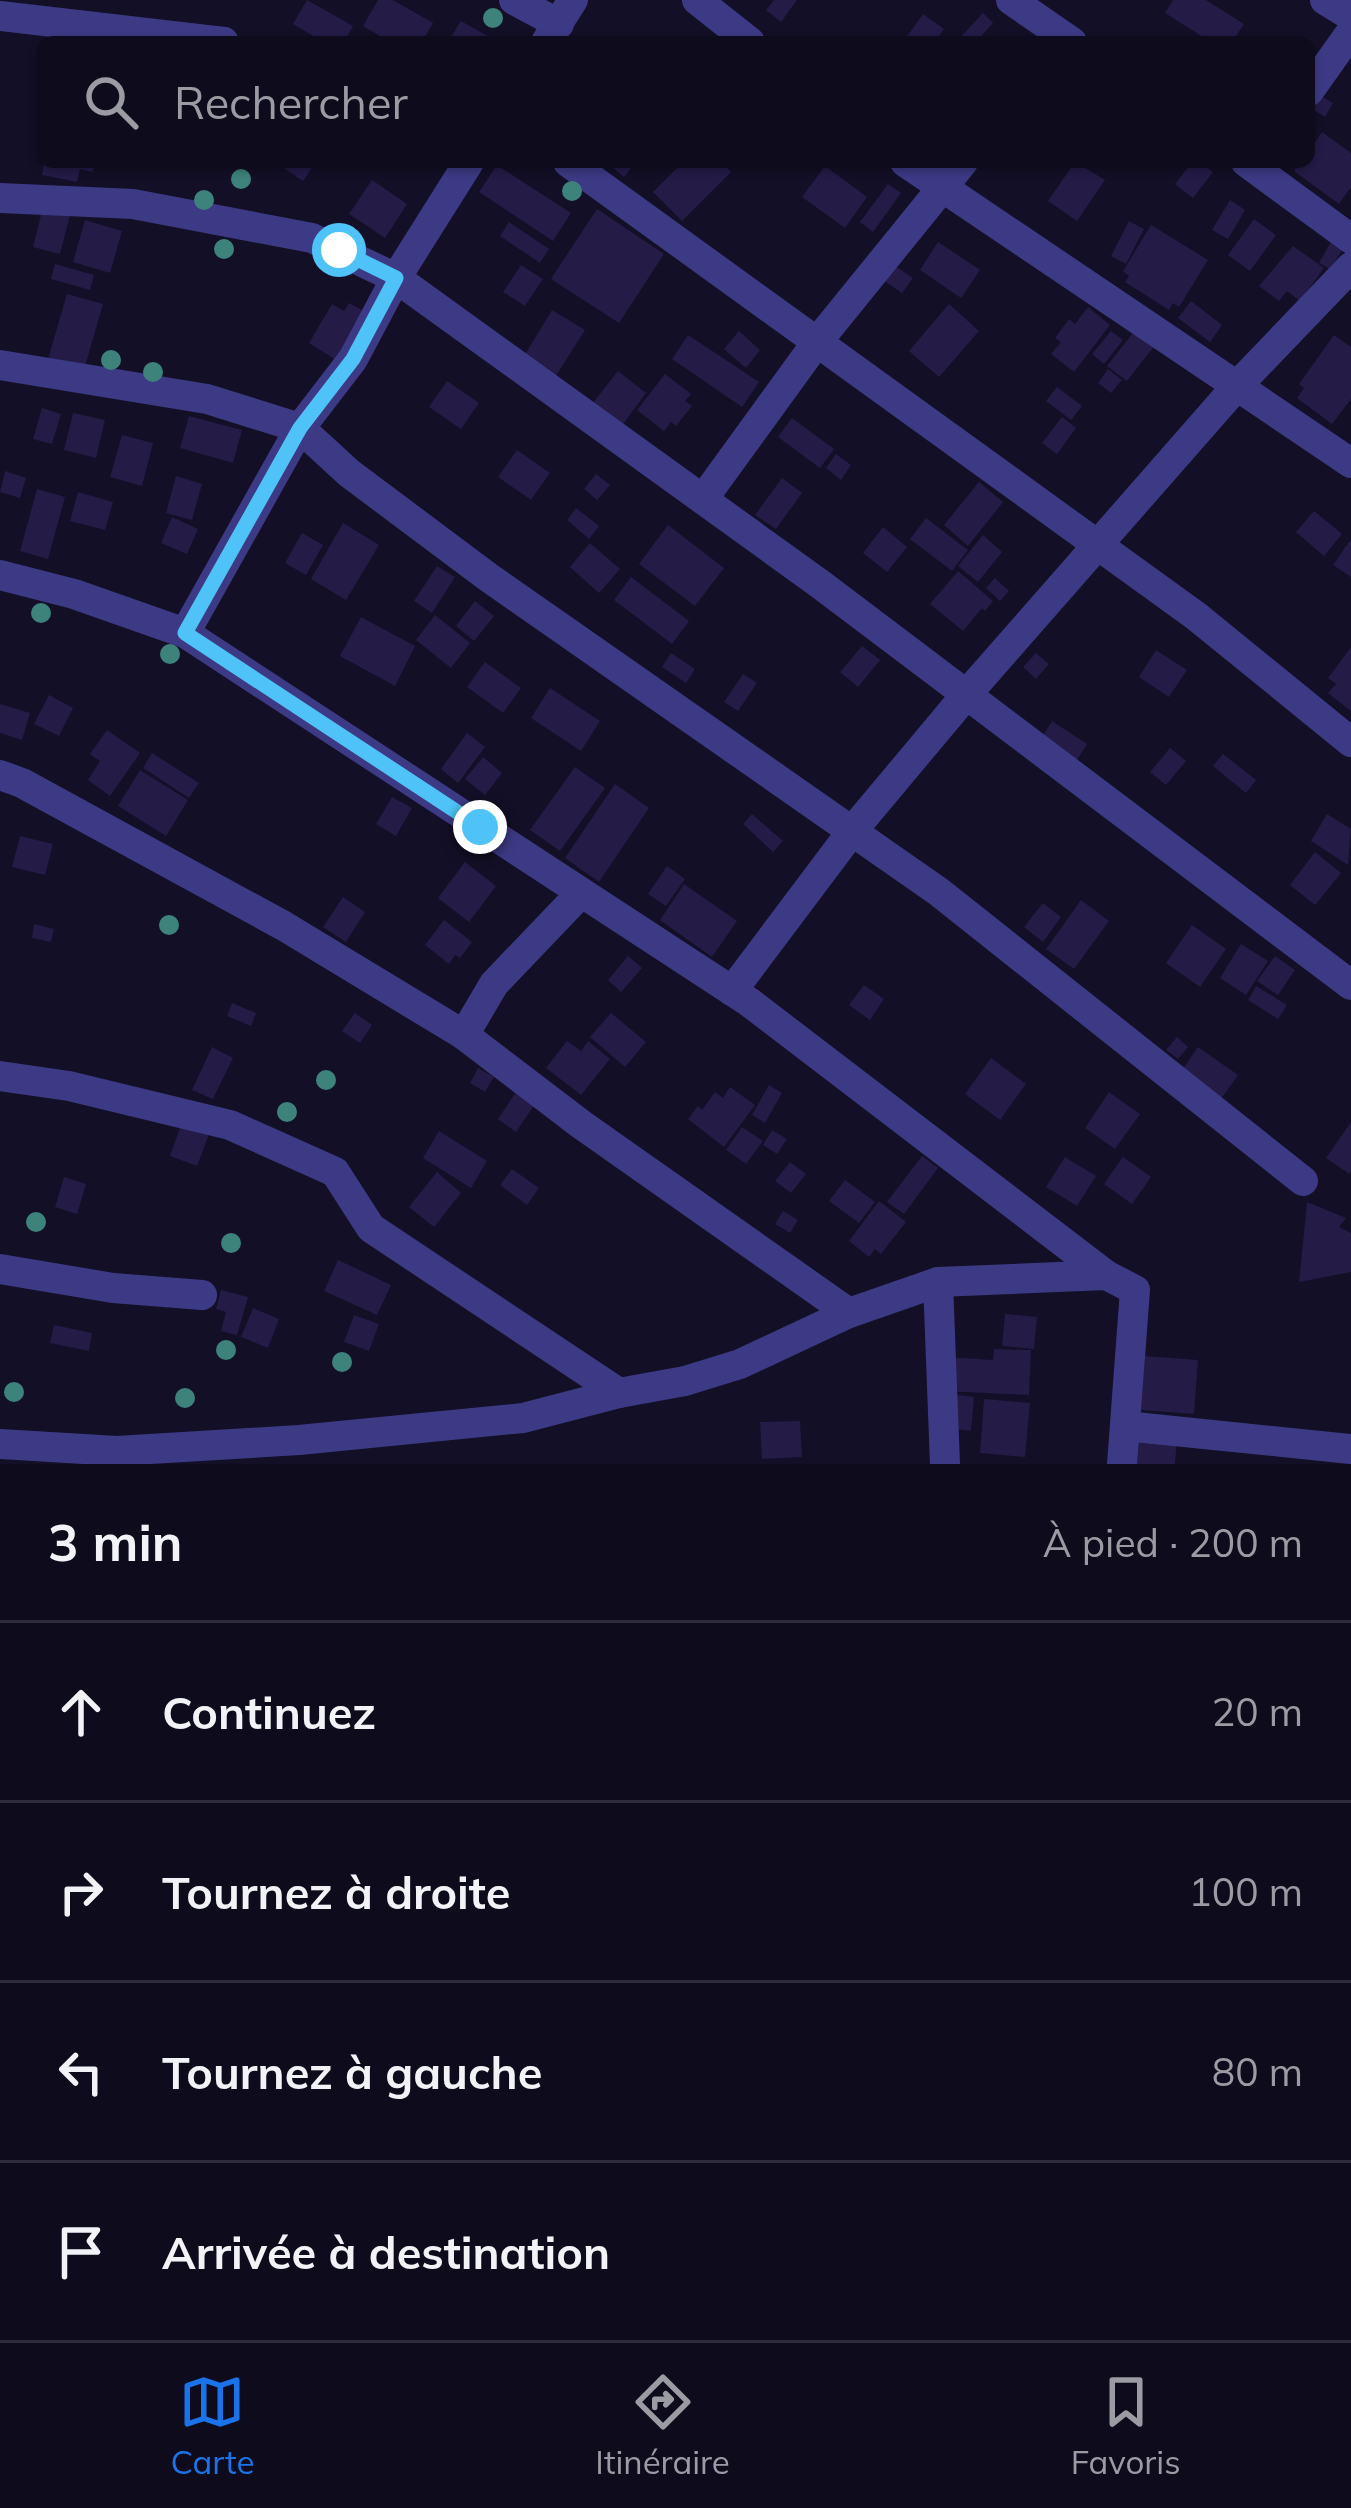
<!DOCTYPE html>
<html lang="fr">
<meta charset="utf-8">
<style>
:root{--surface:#0e0b1c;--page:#1c1929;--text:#f1f3f6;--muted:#9b9ba3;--line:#2e2b3b;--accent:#1a73e8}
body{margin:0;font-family:Mulish,sans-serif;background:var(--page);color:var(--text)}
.stop{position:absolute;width:36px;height:36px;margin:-27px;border:9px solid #4fc3f7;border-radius:50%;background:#fff}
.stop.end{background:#4fc3f7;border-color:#fff;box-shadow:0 3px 12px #0008}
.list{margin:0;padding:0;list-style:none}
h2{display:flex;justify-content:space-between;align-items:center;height:156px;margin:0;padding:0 48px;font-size:51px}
h2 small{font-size:39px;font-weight:400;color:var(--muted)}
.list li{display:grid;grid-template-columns:78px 1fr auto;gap:36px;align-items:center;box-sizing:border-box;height:180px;padding:0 48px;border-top:3px solid var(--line)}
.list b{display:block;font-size:45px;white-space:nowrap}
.list em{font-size:39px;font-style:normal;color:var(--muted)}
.icon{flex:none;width:66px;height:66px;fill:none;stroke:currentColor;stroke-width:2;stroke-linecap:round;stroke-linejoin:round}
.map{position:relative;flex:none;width:1351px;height:1464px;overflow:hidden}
.search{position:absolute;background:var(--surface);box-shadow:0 3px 9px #0004;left:36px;right:36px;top:36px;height:132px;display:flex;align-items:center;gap:30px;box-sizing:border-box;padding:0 42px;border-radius:18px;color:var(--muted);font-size:45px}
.sheet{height:876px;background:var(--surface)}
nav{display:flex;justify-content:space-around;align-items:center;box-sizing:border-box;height:168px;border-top:3px solid var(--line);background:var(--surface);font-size:33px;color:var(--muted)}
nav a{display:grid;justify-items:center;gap:6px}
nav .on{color:var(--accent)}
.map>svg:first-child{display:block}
.building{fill:#241b47}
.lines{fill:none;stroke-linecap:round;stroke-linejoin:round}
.minor{stroke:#3d3a85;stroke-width:30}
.tree{fill:#3d827b}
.route{stroke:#4fc3f7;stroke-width:15}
</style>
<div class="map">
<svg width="1351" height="1464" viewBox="0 0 1351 1464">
<rect width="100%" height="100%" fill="#130f26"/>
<!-- building -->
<g class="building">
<path d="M307,0L353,26L344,42H323L293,24Z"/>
<path d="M378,0H393L433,23L422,42H390L363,26Z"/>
<path d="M774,0H797L781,22L766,10Z"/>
<path d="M1173,0H1206L1244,24L1232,42H1211L1165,13Z"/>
<path d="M983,13L993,23L976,42H956Z"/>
<path d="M923,14L944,29L935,42H903Z"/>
<path d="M461,21L491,38L489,42H448Z"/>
<path d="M1317,94L1333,103L1325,117L1309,107Z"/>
<path d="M1322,132L1351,153V187L1339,204L1294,171L1301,162H1309V151Z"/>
<path d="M44,162H95L93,172L80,169L77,182L42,175Z"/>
<path d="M288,162H316L303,181L284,168Z"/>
<path d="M606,162H636L624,177Z"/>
<path d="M683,162H722L731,172L682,221L653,192Z"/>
<path d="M1075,162L1105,180L1077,221L1048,201Z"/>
<path d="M1192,162H1200L1213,172L1193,198L1175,184Z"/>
<path d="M497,165L571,213L553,241L479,192Z"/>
<path d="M825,166L867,197L845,228L802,197Z"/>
<path d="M372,180L407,204L385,238L349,214Z"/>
<path d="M888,184L901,193L873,232L860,222Z"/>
<path d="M1230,200L1245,210L1228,239L1212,230Z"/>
<path d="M43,207L70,215L60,254L33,247Z"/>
<path d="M597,209L664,254L619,323L551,279Z"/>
<path d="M1254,219L1276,235L1250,271L1228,255Z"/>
<path d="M85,220L122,231L110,273L73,262Z"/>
<path d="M1129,221L1144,229L1126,264L1111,256Z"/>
<path d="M509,222L549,249L540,263L500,236Z"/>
<path d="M1151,225L1208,260L1179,307L1173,303L1169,310L1125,282L1129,276L1123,271Z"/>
<path d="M938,242L980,270L961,298L920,270Z"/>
<path d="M1331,242L1343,249L1330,269L1319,263Z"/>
<path d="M1293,246L1324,268L1300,301L1287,291L1279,301L1259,286Z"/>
<path d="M888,261L913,278L902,293L877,276Z"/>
<path d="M55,264L94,275L90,290L51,279Z"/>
<path d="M521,265L543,279L525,306L503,292Z"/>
<path d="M67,294L103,304L84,370L48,359Z"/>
<path d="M1191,301L1222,325L1210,342L1178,318Z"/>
<path d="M349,303L369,314L341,363L309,343L332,304L344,311Z"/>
<path d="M949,304L979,331L939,377L909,351Z"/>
<path d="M1088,307L1110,325L1074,372L1051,354L1061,342L1055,338L1069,319L1075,324Z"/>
<path d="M552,310L585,330L556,376L524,356Z"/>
<path d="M1136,329L1155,345L1127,381L1107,366Z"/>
<path d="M739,331L760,350L746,368L724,349Z"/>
<path d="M1111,331L1123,340L1104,364L1092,354Z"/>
<path d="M688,335L759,382L742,407L672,359Z"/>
<path d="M1334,335L1351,347V399L1332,424L1297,398L1304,388L1299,384Z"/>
<path d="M1108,369L1122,380L1111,393L1098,383Z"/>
<path d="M618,371L646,393L621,427L592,404Z"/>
<path d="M665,374L691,394L685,401L692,406L676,426L671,422L664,431L637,410Z"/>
<path d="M447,381L479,403L461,429L429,407Z"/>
<path d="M1057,387L1082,406L1071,420L1046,401Z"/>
<path d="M42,408L61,414L52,444L33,439Z"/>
<path d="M73,413L105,420L96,458L64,450Z"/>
<path d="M189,416L242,430L233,463L180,448Z"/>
<path d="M1062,417L1076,428L1057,454L1042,443Z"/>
<path d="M792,418L834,449L820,468L778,437Z"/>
<path d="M122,435L153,443L142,486L110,477Z"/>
<path d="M517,450L550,473L531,500L498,477Z"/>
<path d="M836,454L851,465L841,480L826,468Z"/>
<path d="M5,471L26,478L20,498L0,492Z"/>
<path d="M596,474L610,485L597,500L584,489Z"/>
<path d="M176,476L202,484L192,520L166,513Z"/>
<path d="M782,478L802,493L776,529L755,515Z"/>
<path d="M979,482L1003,502L968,546L944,525Z"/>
<path d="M37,489L65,497L48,559L20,551Z"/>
<path d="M78,492L113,502L105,530L70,521Z"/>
<path d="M576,508L599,526L589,539L567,520Z"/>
<path d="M1314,511L1342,534L1324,556L1296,532Z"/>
<path d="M172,517L198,529L187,554L161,543Z"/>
<path d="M926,518L968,550L952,571L910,539Z"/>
<path d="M343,523L379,545L346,600L311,579Z"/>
<path d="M668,525L724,568L695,606L639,564Z"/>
<path d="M883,527L907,547L887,572L863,553Z"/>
<path d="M302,533L323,545L306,575L285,563Z"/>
<path d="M983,535L1002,552L978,582L958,566Z"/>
<path d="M1351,539V577L1333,565Z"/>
<path d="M590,543L620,569L599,593L570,567Z"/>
<path d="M437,566L455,577L432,613L414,601Z"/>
<path d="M958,571L993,601L985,611L982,608L963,631L930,604Z"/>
<path d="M631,577L689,621L672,644L614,600Z"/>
<path d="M995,578L1009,591L1000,601L986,588Z"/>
<path d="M475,601L494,616L474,641L456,626Z"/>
<path d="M435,615L470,643L451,668L416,640Z"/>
<path d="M361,617L415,646L395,686L340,656Z"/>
<path d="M862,646L880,660L858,687L840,672Z"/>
<path d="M1351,647V711L1328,693L1336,684L1328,678Z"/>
<path d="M1156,650L1187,670L1169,697L1139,677Z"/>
<path d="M671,653L695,669L686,683L662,667Z"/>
<path d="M1036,653L1049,664L1036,679L1023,667Z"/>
<path d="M485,662L521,688L503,713L467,687Z"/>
<path d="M743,674L757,683L738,711L724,702Z"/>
<path d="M550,688L600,721L581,751L531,718Z"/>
<path d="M49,695L73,708L59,736L34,724Z"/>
<path d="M0,704L30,713L22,740L0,733Z"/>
<path d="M1052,721L1087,744L1075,763L1040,740Z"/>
<path d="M107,730L140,753L110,796L88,780L100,761L90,754Z"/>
<path d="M467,733L485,747L458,783L441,769Z"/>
<path d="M1170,748L1186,761L1166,785L1150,772Z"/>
<path d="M152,753L199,783L189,798L143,768Z"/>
<path d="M1223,754L1256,780L1246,793L1213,766Z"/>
<path d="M483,757L502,773L485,795L465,779Z"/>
<path d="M575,767L605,788L560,851L530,830Z"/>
<path d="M140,770L188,800L166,836L118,806Z"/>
<path d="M615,784L649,808L599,882L565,858Z"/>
<path d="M392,797L412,808L396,836L376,824Z"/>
<path d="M752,814L783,841L773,852L743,824Z"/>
<path d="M1327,814L1351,829L1348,865L1311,841Z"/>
<path d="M20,836L53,844L45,875L12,867Z"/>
<path d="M1315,852L1341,873L1315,905L1290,885Z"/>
<path d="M465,862L496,886L469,922L438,898Z"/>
<path d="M667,866L685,879L666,906L648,894Z"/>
<path d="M684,884L737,921L712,957L660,920Z"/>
<path d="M343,897L365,912L346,942L323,927Z"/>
<path d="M1081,900L1109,921L1074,969L1046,949Z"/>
<path d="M1043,903L1061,917L1043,942L1024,927Z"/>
<path d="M444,920L472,942L460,958L455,955L449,964L425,945Z"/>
<path d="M34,924L54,929L51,942L32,938Z"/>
<path d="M1192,925L1226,949L1200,987L1166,963Z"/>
<path d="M1241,944L1268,961L1246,995L1220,978Z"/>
<path d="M628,956L642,968L621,992L608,980Z"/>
<path d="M1275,956L1295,970L1278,995L1257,981Z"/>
<path d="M864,985L884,999L870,1020L849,1005Z"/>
<path d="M1256,986L1287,1005L1278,1019L1248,1000Z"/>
<path d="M232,1003L256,1013L251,1026L227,1016Z"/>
<path d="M355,1013L372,1025L360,1043L342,1031Z"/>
<path d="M611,1013L646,1042L625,1067L590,1037Z"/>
<path d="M1177,1037L1188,1047L1178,1059L1166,1050Z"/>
<path d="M567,1041L581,1051L588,1041L610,1059L581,1095L546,1068Z"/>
<path d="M212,1047L233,1058L213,1099L192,1090Z"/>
<path d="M1198,1047L1238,1075L1218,1103L1178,1076Z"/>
<path d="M991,1058L1026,1084L1000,1120L965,1094Z"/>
<path d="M478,1068L494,1077L485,1092L470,1083Z"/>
<path d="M769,1085L782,1093L765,1123L752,1115Z"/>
<path d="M730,1087L755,1105L724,1147L688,1119L698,1106L702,1110L715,1092L723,1098Z"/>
<path d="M516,1092L535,1104L516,1132L498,1119Z"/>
<path d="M1109,1092L1140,1114L1115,1149L1085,1128Z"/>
<path d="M183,1119L211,1129L197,1166L170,1156Z"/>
<path d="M1351,1122V1171L1349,1174L1326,1158Z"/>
<path d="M742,1127L763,1141L746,1164L726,1150Z"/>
<path d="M772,1130L787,1139L777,1154L763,1145Z"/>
<path d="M439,1131L487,1161L471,1188L423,1158Z"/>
<path d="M922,1156L938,1168L904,1214L887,1202Z"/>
<path d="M1065,1157L1096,1176L1077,1206L1046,1187Z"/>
<path d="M1123,1157L1151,1177L1132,1204L1104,1184Z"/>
<path d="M790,1162L806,1174L791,1193L775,1181Z"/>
<path d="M512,1169L539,1188L527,1205L500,1185Z"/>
<path d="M437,1172L461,1193L434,1227L409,1207Z"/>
<path d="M64,1177L86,1184L77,1214L55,1207Z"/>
<path d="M845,1180L875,1202L859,1223L829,1201Z"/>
<path d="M879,1201L906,1222L881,1254L875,1249L869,1257L849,1241Z"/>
<path d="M1307,1202L1346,1218L1339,1227L1351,1233V1272L1299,1282Z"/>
<path d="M783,1211L798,1220L790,1233L775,1224Z"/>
<path d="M338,1260L391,1285L377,1315L324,1291Z"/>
<path d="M221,1290L248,1297L237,1335L221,1331L226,1312L216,1309Z"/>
<path d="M253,1308L279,1319L268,1348L241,1337Z"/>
<path d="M1005,1314L1037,1317L1034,1349L1002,1346Z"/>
<path d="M354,1315L379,1324L369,1351L344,1342Z"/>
<path d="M54,1325L92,1333L89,1351L50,1343Z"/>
<path d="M994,1349L1031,1350L1029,1395L944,1391L946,1357L993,1360Z"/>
<path d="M1145,1356L1198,1360L1194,1414L1141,1410Z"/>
<path d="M950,1394L974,1397L971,1431L947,1428Z"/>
<path d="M984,1399L1030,1403L1025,1457L980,1453Z"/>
<path d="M800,1421L802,1457L762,1459L760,1422Z"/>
<path d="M1138,1433L1177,1437L1175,1464H1135Z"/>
</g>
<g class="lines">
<!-- minor -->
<g class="minor">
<path d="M514,0L559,24"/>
<path d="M697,0L750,42"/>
<path d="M1011,0L1072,42"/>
<path d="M1325,0L1351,16"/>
<path d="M0,16L224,42"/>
<path d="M546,42L573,0"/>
<path d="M1309,91L1351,32"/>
<path d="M568,162L1196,616L1351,742"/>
<path d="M905,162L1351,463"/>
<path d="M1246,162L1351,239"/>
<path d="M0,198L133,204L312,238L396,278L820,584L1351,985"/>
<path d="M0,365L207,399L300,428L349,473L488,577L939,892L1303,1181"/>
<path d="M703,499L817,342L963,162"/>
<path d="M0,575L74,594L185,633L749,1002L1106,1275"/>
<path d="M185,633L300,428L353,359L396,278L469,162"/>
<path d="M0,775L22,783L284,926L464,1035L582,1125L849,1313"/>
<path d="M732,991L853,830L966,695L1236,387L1351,267"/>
<path d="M464,1035L494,984L581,893"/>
<path d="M0,1076L69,1086L230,1125L335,1172L371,1228L619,1393"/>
<path d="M0,1269L113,1288L202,1295"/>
<path d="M938,1282L945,1464"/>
<path d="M1125,1426L1351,1449"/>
<path d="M0,1444L117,1451L299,1440L523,1418L619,1393L685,1381L740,1364L849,1313L938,1282L1106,1275L1135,1290L1122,1464"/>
</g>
</g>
<!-- trees -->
<g class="tree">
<circle cx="493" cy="18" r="10"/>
<circle cx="241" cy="179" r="10"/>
<circle cx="572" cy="191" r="10"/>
<circle cx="204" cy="200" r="10"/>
<circle cx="224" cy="249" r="10"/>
<circle cx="111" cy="360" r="10"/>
<circle cx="153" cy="372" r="10"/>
<circle cx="41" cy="613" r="10"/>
<circle cx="170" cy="654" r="10"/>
<circle cx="169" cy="925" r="10"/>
<circle cx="326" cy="1080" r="10"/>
<circle cx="287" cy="1112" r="10"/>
<circle cx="36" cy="1222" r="10"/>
<circle cx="231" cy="1243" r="10"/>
<circle cx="226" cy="1350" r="10"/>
<circle cx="342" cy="1362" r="10"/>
<circle cx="14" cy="1392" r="10"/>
<circle cx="185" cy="1398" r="10"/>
</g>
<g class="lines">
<!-- route -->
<path class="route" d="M339,250L396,278L353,359L300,428L185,633L480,827"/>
</g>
</svg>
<div class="stop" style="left:339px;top:250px"></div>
<div class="stop end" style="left:480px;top:827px"></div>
<div class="search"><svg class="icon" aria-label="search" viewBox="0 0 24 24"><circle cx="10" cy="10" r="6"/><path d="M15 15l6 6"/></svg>Rechercher</div>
</div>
<section class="sheet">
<h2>3 min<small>À pied · 200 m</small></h2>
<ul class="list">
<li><svg class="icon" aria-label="ahead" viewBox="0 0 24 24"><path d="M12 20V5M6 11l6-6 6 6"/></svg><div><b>Continuez</b></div><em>20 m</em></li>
<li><svg class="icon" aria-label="right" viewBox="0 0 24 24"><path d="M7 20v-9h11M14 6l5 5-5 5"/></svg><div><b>Tournez à droite</b></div><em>100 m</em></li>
<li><svg class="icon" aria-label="left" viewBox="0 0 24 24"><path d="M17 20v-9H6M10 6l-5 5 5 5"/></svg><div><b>Tournez à gauche</b></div><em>80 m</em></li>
<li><svg class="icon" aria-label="arrive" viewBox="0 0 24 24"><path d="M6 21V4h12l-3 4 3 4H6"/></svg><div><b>Arrivée à destination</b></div></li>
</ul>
</section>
<nav>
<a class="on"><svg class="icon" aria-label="map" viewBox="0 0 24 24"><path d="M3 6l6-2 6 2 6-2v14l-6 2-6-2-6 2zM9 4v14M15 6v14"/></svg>Carte</a>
<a><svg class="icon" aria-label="directions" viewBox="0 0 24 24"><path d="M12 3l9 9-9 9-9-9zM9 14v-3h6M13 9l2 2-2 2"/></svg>Itinéraire</a>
<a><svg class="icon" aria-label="saved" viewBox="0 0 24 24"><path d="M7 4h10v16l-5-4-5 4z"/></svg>Favoris</a>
</nav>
